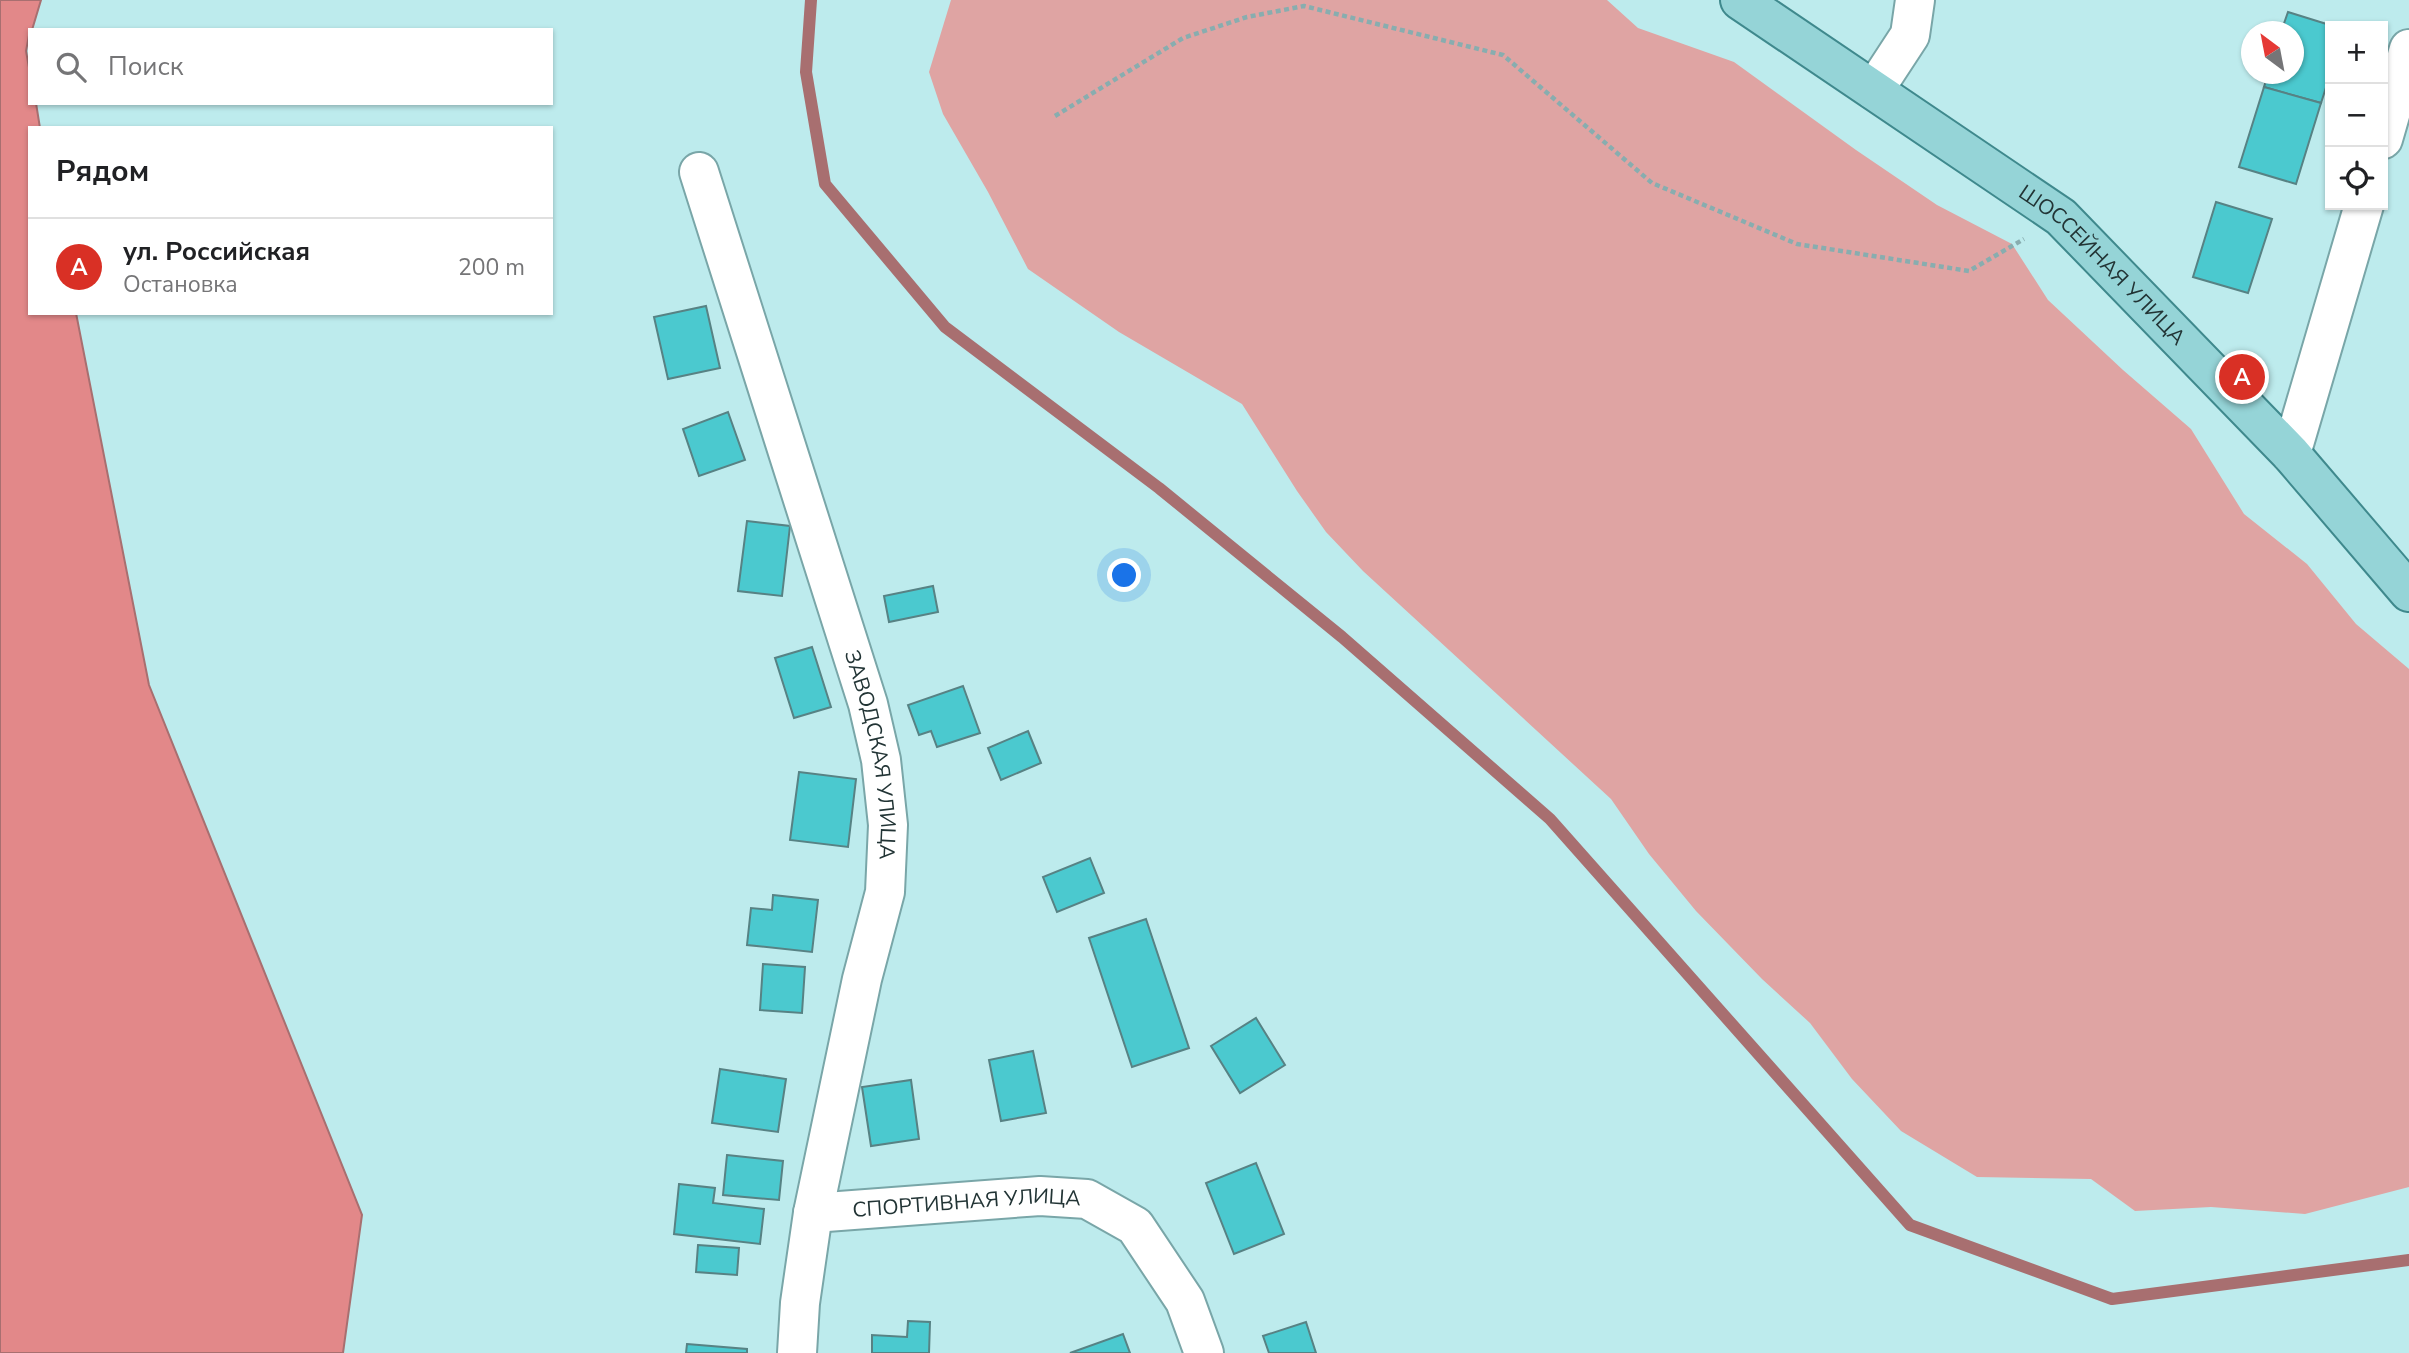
<!DOCTYPE html>
<html lang="ru">
<meta charset="utf-8">
<style>
:root{--surface:#fff;--page:#f2f2f2;--text:#202124;--muted:#757577;--line:#e0e0e0;--accent:#d93025}
body{margin:0;font-family:"Nunito Sans",sans-serif;background:var(--page);color:var(--text)}
.controls{position:absolute;right:21px;top:21px;display:grid;overflow:hidden;border-radius:0px;box-shadow:0 2px 5px #0004}
.controls button{width:63px;height:63px;display:grid;place-items:center;padding:0;border:0;border-bottom:2px solid var(--line);background:var(--surface);color:var(--text);font:35px sans-serif}
.compass{position:absolute;left:2241px;top:21px;width:63px;height:63px;border-radius:50%;background:var(--surface);box-shadow:0 2px 5px #0004;rotate:328deg}
.you{position:absolute;left:1125px;top:576px;width:24px;height:24px;margin:-18px;border:5px solid #fff;border-radius:50%;background:#1a73e8;box-shadow:0 0 0 10px #1a73e833}
.badge{display:grid;place-items:center;width:46px;height:46px;border-radius:50%;background:var(--accent);color:#fff;font-size:23px;font-weight:700}
.pin{position:absolute;translate:-50% -50%;border:4px solid #fff;box-shadow:0 2px 7px #0006}
.list{margin:0;padding:0;list-style:none}
h2{display:flex;justify-content:space-between;align-items:center;height:91px;margin:0;padding:0 28px;font-size:30px}
h2 small{font-size:23px;font-weight:400;color:var(--muted)}
.list li{display:grid;grid-template-columns:46px 1fr auto;gap:21px;align-items:center;box-sizing:border-box;height:98px;padding:0 28px;border-top:2px solid var(--line)}
.list b{display:block;font-size:26px;white-space:nowrap}
.list p{margin:0;font-size:23px;white-space:nowrap;color:var(--muted)}
.list em{font-size:23px;font-style:normal;color:var(--muted)}
.icon{flex:none;width:38px;height:38px;fill:none;stroke:currentColor;stroke-width:2;stroke-linecap:round;stroke-linejoin:round}
.map{position:relative;flex:none;width:2409px;height:1353px;overflow:hidden}
.search{position:absolute;background:var(--surface);box-shadow:0 2px 5px #0004;left:28px;top:28px;width:525px;height:77px;display:flex;align-items:center;gap:18px;box-sizing:border-box;padding:0 24px;border-radius:0px;color:var(--muted);font-size:26px}
.panel{position:absolute;background:var(--surface);box-shadow:0 2px 5px #0004;left:28px;top:126px;width:525px;height:189px;border-radius:0px}
.map>svg:first-child{display:block}
.green{fill:#dfa4a3}
.water{fill:#e28889;stroke:#a86f70;stroke-width:2}
.lines{fill:none;stroke-linecap:round;stroke-linejoin:round}
.stream{stroke:#a86f70;stroke-width:12}
.building{fill:#4bc9cf;stroke:#578284;stroke-width:2}
.minor-casing{stroke:#79a6a8;stroke-width:42}
.major-casing{stroke:#3f898d;stroke-width:42}
.path{stroke:#88adaf;stroke-width:4.5;stroke-dasharray:5 3.5;stroke-linecap:butt}
.minor{stroke:#fff;stroke-width:38}
.major{stroke:#95d4d7;stroke-width:38}
.labels{text-anchor:middle;stroke-width:7;stroke-linejoin:round;paint-order:stroke}
.street-label{font-size:21px;fill:#223435;stroke:#caf9fb}
</style>
<div class="map">
<svg width="2409" height="1353" viewBox="0 0 2409 1353">
<rect width="100%" height="100%" fill="#bdebed"/>
<!-- green -->
<path class="green" d="M951,0H1607L1638,28L1734,62L1856,150L1937,205L2012,244L2048,300L2123,370L2191,429L2244,514L2307,564L2356,624L2409,669V1187L2305,1214L2211,1207L2135,1211L2091,1179L1977,1177L1901,1131L1852,1079L1810,1023L1762,979L1696,911L1649,854L1611,799L1363,571L1326,532L1297,491L1242,404L1119,332L1028,269L988,192L943,114L929,72Z"/>
<!-- water -->
<path class="water" d="M0,0H41L32,30H30L26,51L30,73V103H36L40,128H30V313H76L149,685L362,1215L343,1353H0Z"/>
<g class="lines">
<!-- stream -->
<path class="stream" d="M811,0L806,72L825,184L945,327L1159,488L1342,637L1550,819L1910,1225L2112,1299L2409,1260"/>
</g>
<!-- building -->
<g class="building">
<path d="M2288,12L2333,26H2330V75L2321,103L2264,87L2268,74H2294V32H2281Z"/>
<path d="M2264,87L2321,103L2296,184L2239,167Z"/>
<path d="M2216,202L2272,219L2248,293L2193,277Z"/>
<path d="M706,306L720,368L668,379L654,317Z"/>
<path d="M728,412L745,460L699,476L683,429Z"/>
<path d="M747,521L790,526L782,596L738,591Z"/>
<path d="M933,586L938,612L889,622L884,596Z"/>
<path d="M812,647L831,707L794,718L775,658Z"/>
<path d="M963,686L980,733L937,747L931,731L919,735L908,705Z"/>
<path d="M1028,731L1041,763L1001,780L988,748Z"/>
<path d="M799,772L856,779L848,847L790,840Z"/>
<path d="M1090,858L1104,893L1057,912L1043,877Z"/>
<path d="M773,895L818,900L812,952L747,945L751,908L772,910Z"/>
<path d="M1146,919L1189,1048L1132,1067L1089,938Z"/>
<path d="M763,964L805,967L802,1013L760,1010Z"/>
<path d="M1256,1018L1285,1065L1240,1093L1211,1046Z"/>
<path d="M1033,1051L1046,1113L1001,1121L989,1060Z"/>
<path d="M720,1069L786,1079L778,1132L712,1123Z"/>
<path d="M911,1080L919,1139L871,1146L862,1087Z"/>
<path d="M727,1155L783,1161L779,1200L723,1195Z"/>
<path d="M1256,1163L1284,1234L1234,1254L1206,1183Z"/>
<path d="M679,1184L715,1188L713,1203L764,1209L760,1244L674,1234Z"/>
<path d="M698,1245L739,1248L737,1275L696,1272Z"/>
<path d="M908,1321L930,1322L929,1353H872V1335L907,1337Z"/>
<path d="M1306,1322L1316,1353H1269L1263,1336Z"/>
<path d="M1123,1334L1130,1353H1070Z"/>
<path d="M687,1344L747,1349V1353H686Z"/>
</g>
<g class="lines">
<defs>
<g id="minor">
<path d="M1874,90L1910,35L1915,0"/>
<path d="M2383,139L2409,49"/>
<path id="s1" d="M699,172L868,704L881,760L888,825L885,892L862,979L813,1213L800,1303L797,1353"/>
<path d="M2291,454L2364,205"/>
<path id="s2" d="M813,1213L1040,1196L1087,1199L1135,1226L1185,1301L1204,1353"/>
</g>
<g id="major">
<path id="s3" d="M1740,0L2061,217L2291,454L2409,592"/>
</g>
</defs>
<!-- minor casing -->
<use href="#minor" class="minor-casing"/>
<!-- major casing -->
<use href="#major" class="major-casing"/>
<!-- path -->
<path class="path" d="M1055,116L1183,38L1247,17L1304,6L1503,55L1652,183L1797,244L1969,271L2024,239"/>
<!-- minor -->
<use href="#minor" class="minor"/>
<!-- major -->
<use href="#major" class="major"/>
</g>
<g class="labels">
<!-- street labels -->
<g class="street-label">
<text dy="7" stroke="none"><textPath href="#s3" startOffset="450">ШОССЕЙНАЯ УЛИЦА</textPath></text>
<text dy="7" stroke="none"><textPath href="#s1" startOffset="609">ЗАВОДСКАЯ УЛИЦА</textPath></text>
<text dy="7" stroke="none"><textPath href="#s2" startOffset="154">СПОРТИВНАЯ УЛИЦА</textPath></text>
</g>
</g>
</svg>
<div class="controls">
<button>+</button>
<button>−</button>
<button><svg class="icon" aria-label="locate" viewBox="0 0 24 24"><circle cx="12" cy="12" r="6"/><path d="M12 2v4M12 18v4M2 12h4M18 12h4"/></svg></button>
</div>
<svg class="compass" viewBox="-18 -18 36 36"><path d="M0-13l5 13h-10z" fill="#e53935"/><path d="M0 13l5-13h-10z" fill="#757577"/></svg>
<div class="you"></div>
<div class="pin badge" style="left:2242px;top:377px">A</div>
<div class="search"><svg class="icon" aria-label="search" viewBox="0 0 24 24"><circle cx="10" cy="10" r="6"/><path d="M15 15l6 6"/></svg>Поиск</div>
<section class="panel">
<h2>Рядом<small></small></h2>
<ul class="list">
<li><span class="badge">A</span><div><b>ул. Российская</b><p>Остановка</p></div><em>200 m</em></li>
</ul>
</section>
</div>
